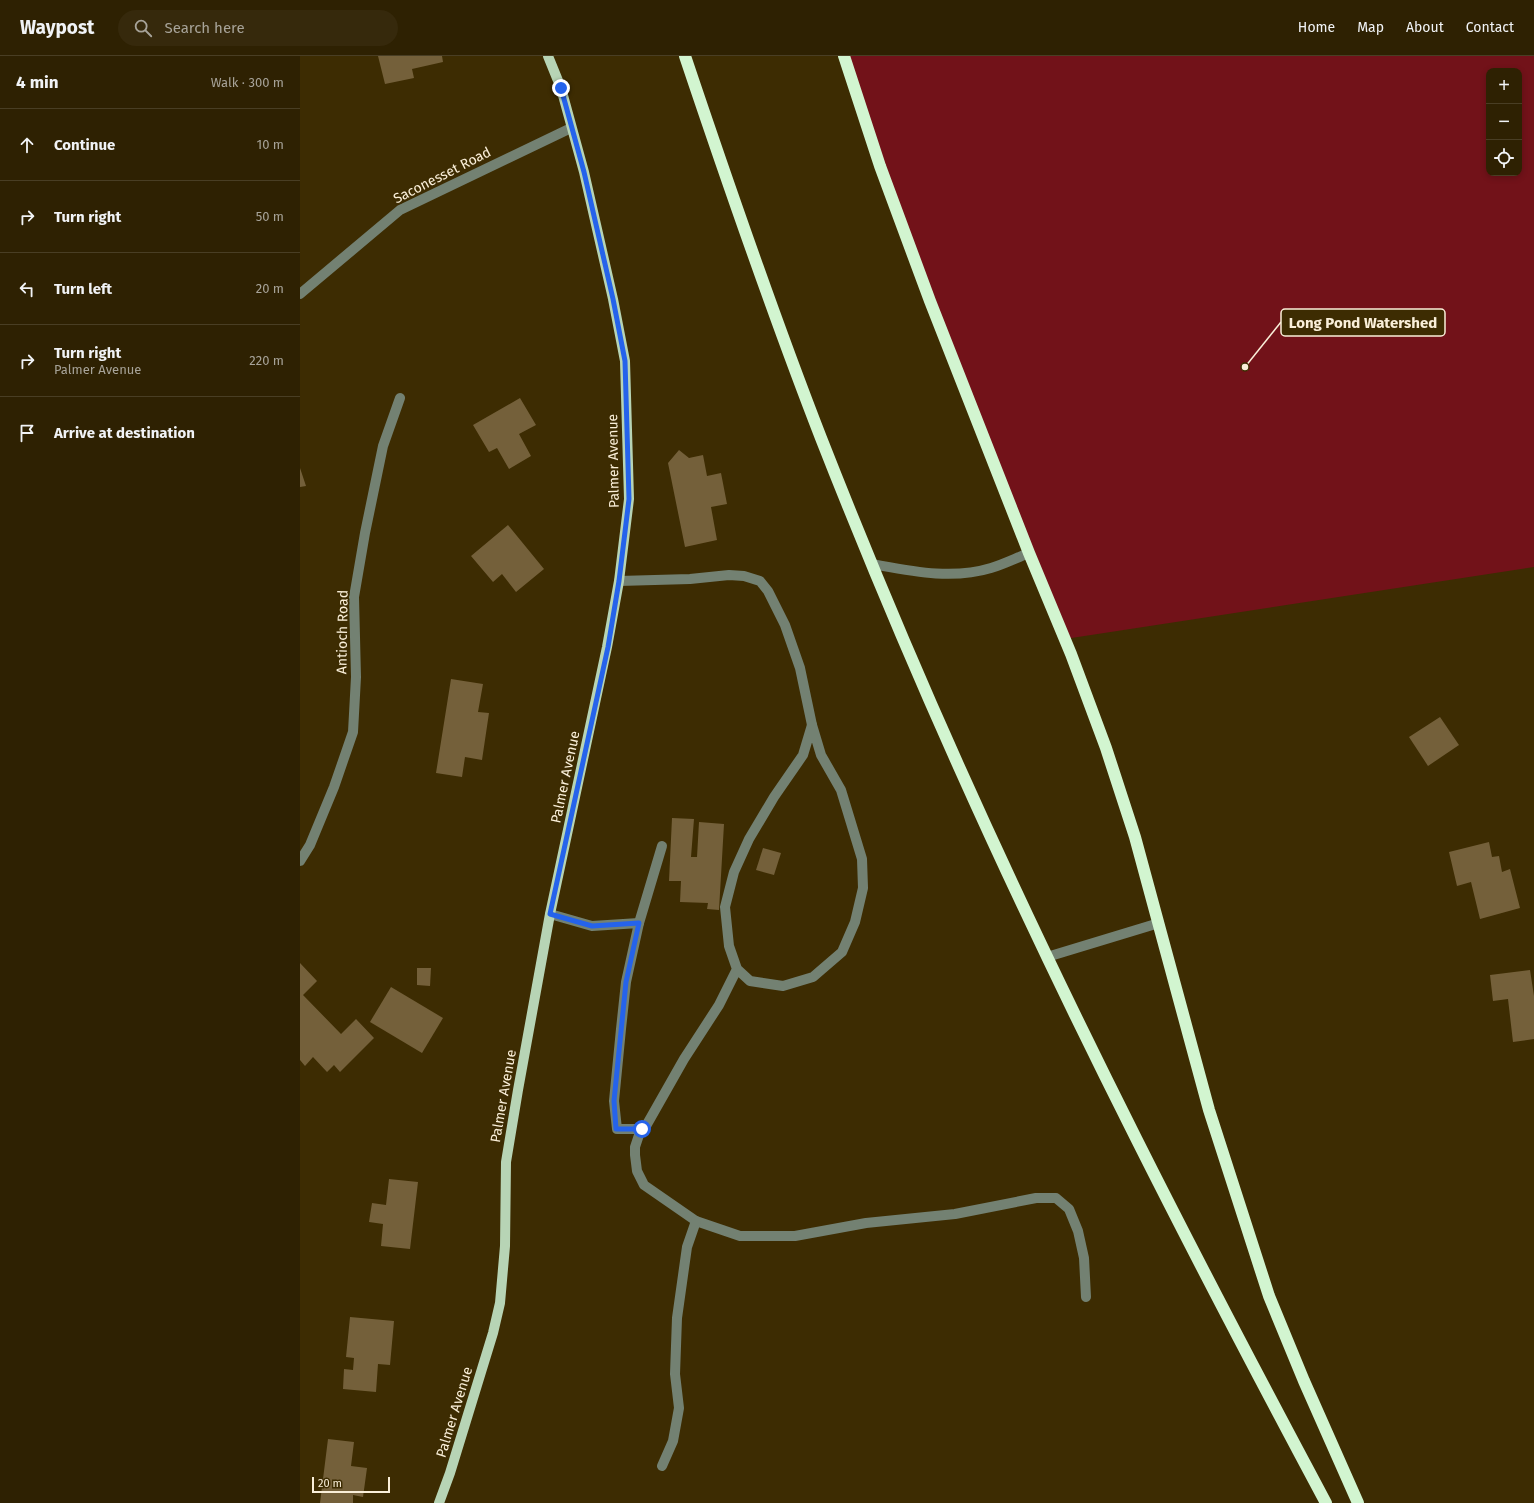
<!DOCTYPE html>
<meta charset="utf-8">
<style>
:root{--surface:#2e2102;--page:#36290c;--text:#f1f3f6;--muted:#a7a399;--line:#493e24}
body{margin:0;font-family:"Fira Sans",sans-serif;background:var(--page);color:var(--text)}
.controls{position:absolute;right:12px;top:12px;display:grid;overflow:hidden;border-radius:8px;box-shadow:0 2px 6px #0003}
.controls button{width:36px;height:36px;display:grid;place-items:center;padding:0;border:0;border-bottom:1px solid var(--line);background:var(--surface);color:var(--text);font:20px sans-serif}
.scale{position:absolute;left:12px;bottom:10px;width:78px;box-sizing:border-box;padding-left:4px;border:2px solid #faefd9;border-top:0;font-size:11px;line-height:14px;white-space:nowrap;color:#faefd9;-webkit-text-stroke:3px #3d2c02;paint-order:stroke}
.stop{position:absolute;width:12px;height:12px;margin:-9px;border:3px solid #2563eb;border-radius:50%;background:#fff}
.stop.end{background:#2563eb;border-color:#fff;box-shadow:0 1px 4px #0008}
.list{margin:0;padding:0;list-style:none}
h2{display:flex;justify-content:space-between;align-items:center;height:52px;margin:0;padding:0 16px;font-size:17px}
h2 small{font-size:13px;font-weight:400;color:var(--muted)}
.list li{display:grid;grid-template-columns:26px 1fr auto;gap:12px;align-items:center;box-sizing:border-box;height:72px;padding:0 16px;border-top:1px solid var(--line)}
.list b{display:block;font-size:15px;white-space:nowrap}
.list p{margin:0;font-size:13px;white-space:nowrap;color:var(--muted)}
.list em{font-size:13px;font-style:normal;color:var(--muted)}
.icon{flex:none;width:22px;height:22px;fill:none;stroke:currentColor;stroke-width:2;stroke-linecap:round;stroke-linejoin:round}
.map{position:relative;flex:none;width:1234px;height:1447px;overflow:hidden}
header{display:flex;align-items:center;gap:24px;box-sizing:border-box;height:56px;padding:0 20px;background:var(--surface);border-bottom:1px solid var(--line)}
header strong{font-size:19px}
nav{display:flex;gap:22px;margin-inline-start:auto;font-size:14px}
.search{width:280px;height:36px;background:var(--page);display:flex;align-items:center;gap:10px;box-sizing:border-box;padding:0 14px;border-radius:22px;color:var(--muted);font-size:15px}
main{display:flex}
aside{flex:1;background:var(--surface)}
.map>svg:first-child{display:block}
.green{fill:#721219;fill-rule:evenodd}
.building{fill:#74603a}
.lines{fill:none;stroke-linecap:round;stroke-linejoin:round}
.minor{stroke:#738172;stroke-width:10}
.major{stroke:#b7d4b5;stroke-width:10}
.highway{stroke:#d2f5d0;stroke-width:12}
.route{stroke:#2563eb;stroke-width:5}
.labels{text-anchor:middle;stroke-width:3.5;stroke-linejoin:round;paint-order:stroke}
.street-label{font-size:14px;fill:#faefd9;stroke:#3d2c02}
.leader{fill:none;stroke:#faefd9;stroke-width:1.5}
.callout-dot{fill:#faefd9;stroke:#3d2c02;stroke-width:1.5}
.callout{fill:#3d2c02;stroke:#faefd9;stroke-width:1.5}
.callout-label{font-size:15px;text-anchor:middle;font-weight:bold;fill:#faefd9}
</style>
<header>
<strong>Waypost</strong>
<div class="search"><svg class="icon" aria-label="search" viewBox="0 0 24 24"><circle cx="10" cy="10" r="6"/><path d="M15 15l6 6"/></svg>Search here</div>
<nav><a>Home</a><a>Map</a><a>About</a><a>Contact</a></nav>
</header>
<main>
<aside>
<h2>4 min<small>Walk · 300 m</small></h2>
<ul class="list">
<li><svg class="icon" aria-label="ahead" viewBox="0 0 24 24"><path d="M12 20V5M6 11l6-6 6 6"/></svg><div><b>Continue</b></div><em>10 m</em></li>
<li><svg class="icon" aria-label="right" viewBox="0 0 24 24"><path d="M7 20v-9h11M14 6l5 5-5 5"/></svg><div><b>Turn right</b></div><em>50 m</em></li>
<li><svg class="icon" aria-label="left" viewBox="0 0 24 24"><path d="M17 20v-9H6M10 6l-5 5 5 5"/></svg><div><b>Turn left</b></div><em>20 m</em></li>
<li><svg class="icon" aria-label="right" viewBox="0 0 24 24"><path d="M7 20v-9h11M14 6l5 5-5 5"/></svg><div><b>Turn right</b><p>Palmer Avenue</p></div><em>220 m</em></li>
<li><svg class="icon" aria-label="arrive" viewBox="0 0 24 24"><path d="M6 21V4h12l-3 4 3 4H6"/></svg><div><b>Arrive at destination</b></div></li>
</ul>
</aside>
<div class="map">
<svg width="1234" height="1447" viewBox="0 0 1234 1447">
<rect width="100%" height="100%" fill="#3d2c02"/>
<!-- green -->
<path class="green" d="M544,0H1234V511L765,583L729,497ZM1189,15H1219V117H1189Z"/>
<!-- building -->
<g class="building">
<path d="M78,0H142L143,6L112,13L114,22L85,28Z"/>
<path d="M220,342L236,369L219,378L231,400L209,413L197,392L189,396L173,369Z"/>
<path d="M379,394L389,402L403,399L407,420L421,417L427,448L411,451L417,484L385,491L368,407Z"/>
<path d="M0,412L6,430L0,431Z"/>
<path d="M208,469L244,513L216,536L202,518L193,526L171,500Z"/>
<path d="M151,623L183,628L178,656L189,657L182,704L165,701L162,721L136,717Z"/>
<path d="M1140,661L1159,689L1128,710L1109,681Z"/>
<path d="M372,762L394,763L391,801H397L399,766L424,768L419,854L407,853L408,847L380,846L381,825H369Z"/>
<path d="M1189,786L1192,801L1199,800L1202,816L1210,813L1220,852L1180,863L1171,826L1157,830L1149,796Z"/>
<path d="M463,792L481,797L474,819L456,814Z"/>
<path d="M0,907L17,925L3,939L41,978L56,963L74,982L40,1016L34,1009L27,1016L13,1001L5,1010L0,1004Z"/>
<path d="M117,912H131L130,930L117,929Z"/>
<path d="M1230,914L1234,940V983L1213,986L1208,943L1193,945L1190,919Z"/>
<path d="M91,931L143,962L122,997L70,966Z"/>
<path d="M89,1123L118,1126L110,1193L81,1190L83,1168L69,1166L72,1147L86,1149Z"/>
<path d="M50,1261L94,1265L90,1309L78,1308L76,1336L43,1333L44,1313L53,1314L54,1302L46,1301Z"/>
<path d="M28,1383L54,1386L51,1410L67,1412L63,1441L53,1439V1447H20Z"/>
</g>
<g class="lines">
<!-- minor -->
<g class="minor">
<path d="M0,238L100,154L271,72"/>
<path d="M572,508C611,515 652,524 691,512C704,508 716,502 729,497"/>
<path d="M319,525L390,523L429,519L444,520L460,525L468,535L485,569L500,612L512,669"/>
<path d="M0,805L10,789L34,731L53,676L56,621L54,541L65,477L83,390L100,342"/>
<path d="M250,858L292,870L339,867L326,926L321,973L314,1045L317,1073H341L335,1091V1099L337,1115L344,1129L396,1165L440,1180H495L566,1167L655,1158L736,1142H756L769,1153L778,1175L784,1202L786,1241"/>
<path d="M339,867L362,790"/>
<path d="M747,901L859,867"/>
<path d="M341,1073L346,1070L384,1003L419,949L437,913L450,925L483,930L513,921L542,896L555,866L563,832L562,803L541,734L521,699L512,669L503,699L474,741L449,783L434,816L425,851L429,890L437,913"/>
<path d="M362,1410L373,1385L379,1352L375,1318L377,1262L387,1191L396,1165"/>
</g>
<!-- major -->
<path class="major" d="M139,1447L150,1417L193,1277L200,1247L205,1190L206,1106L218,1034L250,858L307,591L319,525L329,443L325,305L313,243L284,116L261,32L248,0"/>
<!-- highway -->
<g class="highway">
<path d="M385,0C428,128 472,256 521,382C565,494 611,604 660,713C772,963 897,1206 1026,1447"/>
<path d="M544,0L580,110L630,245L729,497L771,598L806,692L835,781L909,1054L969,1240L1004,1325L1058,1447"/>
</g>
</g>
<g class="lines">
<!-- route -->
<path class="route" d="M261,32L284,116L313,243L325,305L329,443L319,525L308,591L250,858L292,870L339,867L326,926L314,1045L316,1073H342"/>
</g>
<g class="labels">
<!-- street labels -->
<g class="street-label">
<text transform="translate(142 119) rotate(-27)" y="5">Saconesset Road</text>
<text transform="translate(313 405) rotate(-91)" y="5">Palmer Avenue</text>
<text transform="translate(42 576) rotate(-89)" y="5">Antioch Road</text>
<text transform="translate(265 721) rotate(-78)" y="5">Palmer Avenue</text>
<text transform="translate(203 1040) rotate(-80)" y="5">Palmer Avenue</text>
<text transform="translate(154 1356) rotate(-73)" y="5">Palmer Avenue</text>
</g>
</g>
<!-- callouts -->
<path class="leader" d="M945 311L981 266"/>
<circle class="callout-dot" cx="945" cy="311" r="4"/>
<rect class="callout" x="981" y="253" width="164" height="27" rx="4"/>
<g class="callout-label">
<text x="1063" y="272">Long Pond Watershed</text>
</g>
</svg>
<div class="controls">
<button>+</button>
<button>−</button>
<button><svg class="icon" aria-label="locate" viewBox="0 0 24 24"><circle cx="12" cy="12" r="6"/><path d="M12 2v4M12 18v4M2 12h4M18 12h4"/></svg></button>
</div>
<div class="scale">20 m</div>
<div class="stop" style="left:342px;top:1073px"></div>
<div class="stop end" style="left:261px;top:32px"></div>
</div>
</main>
